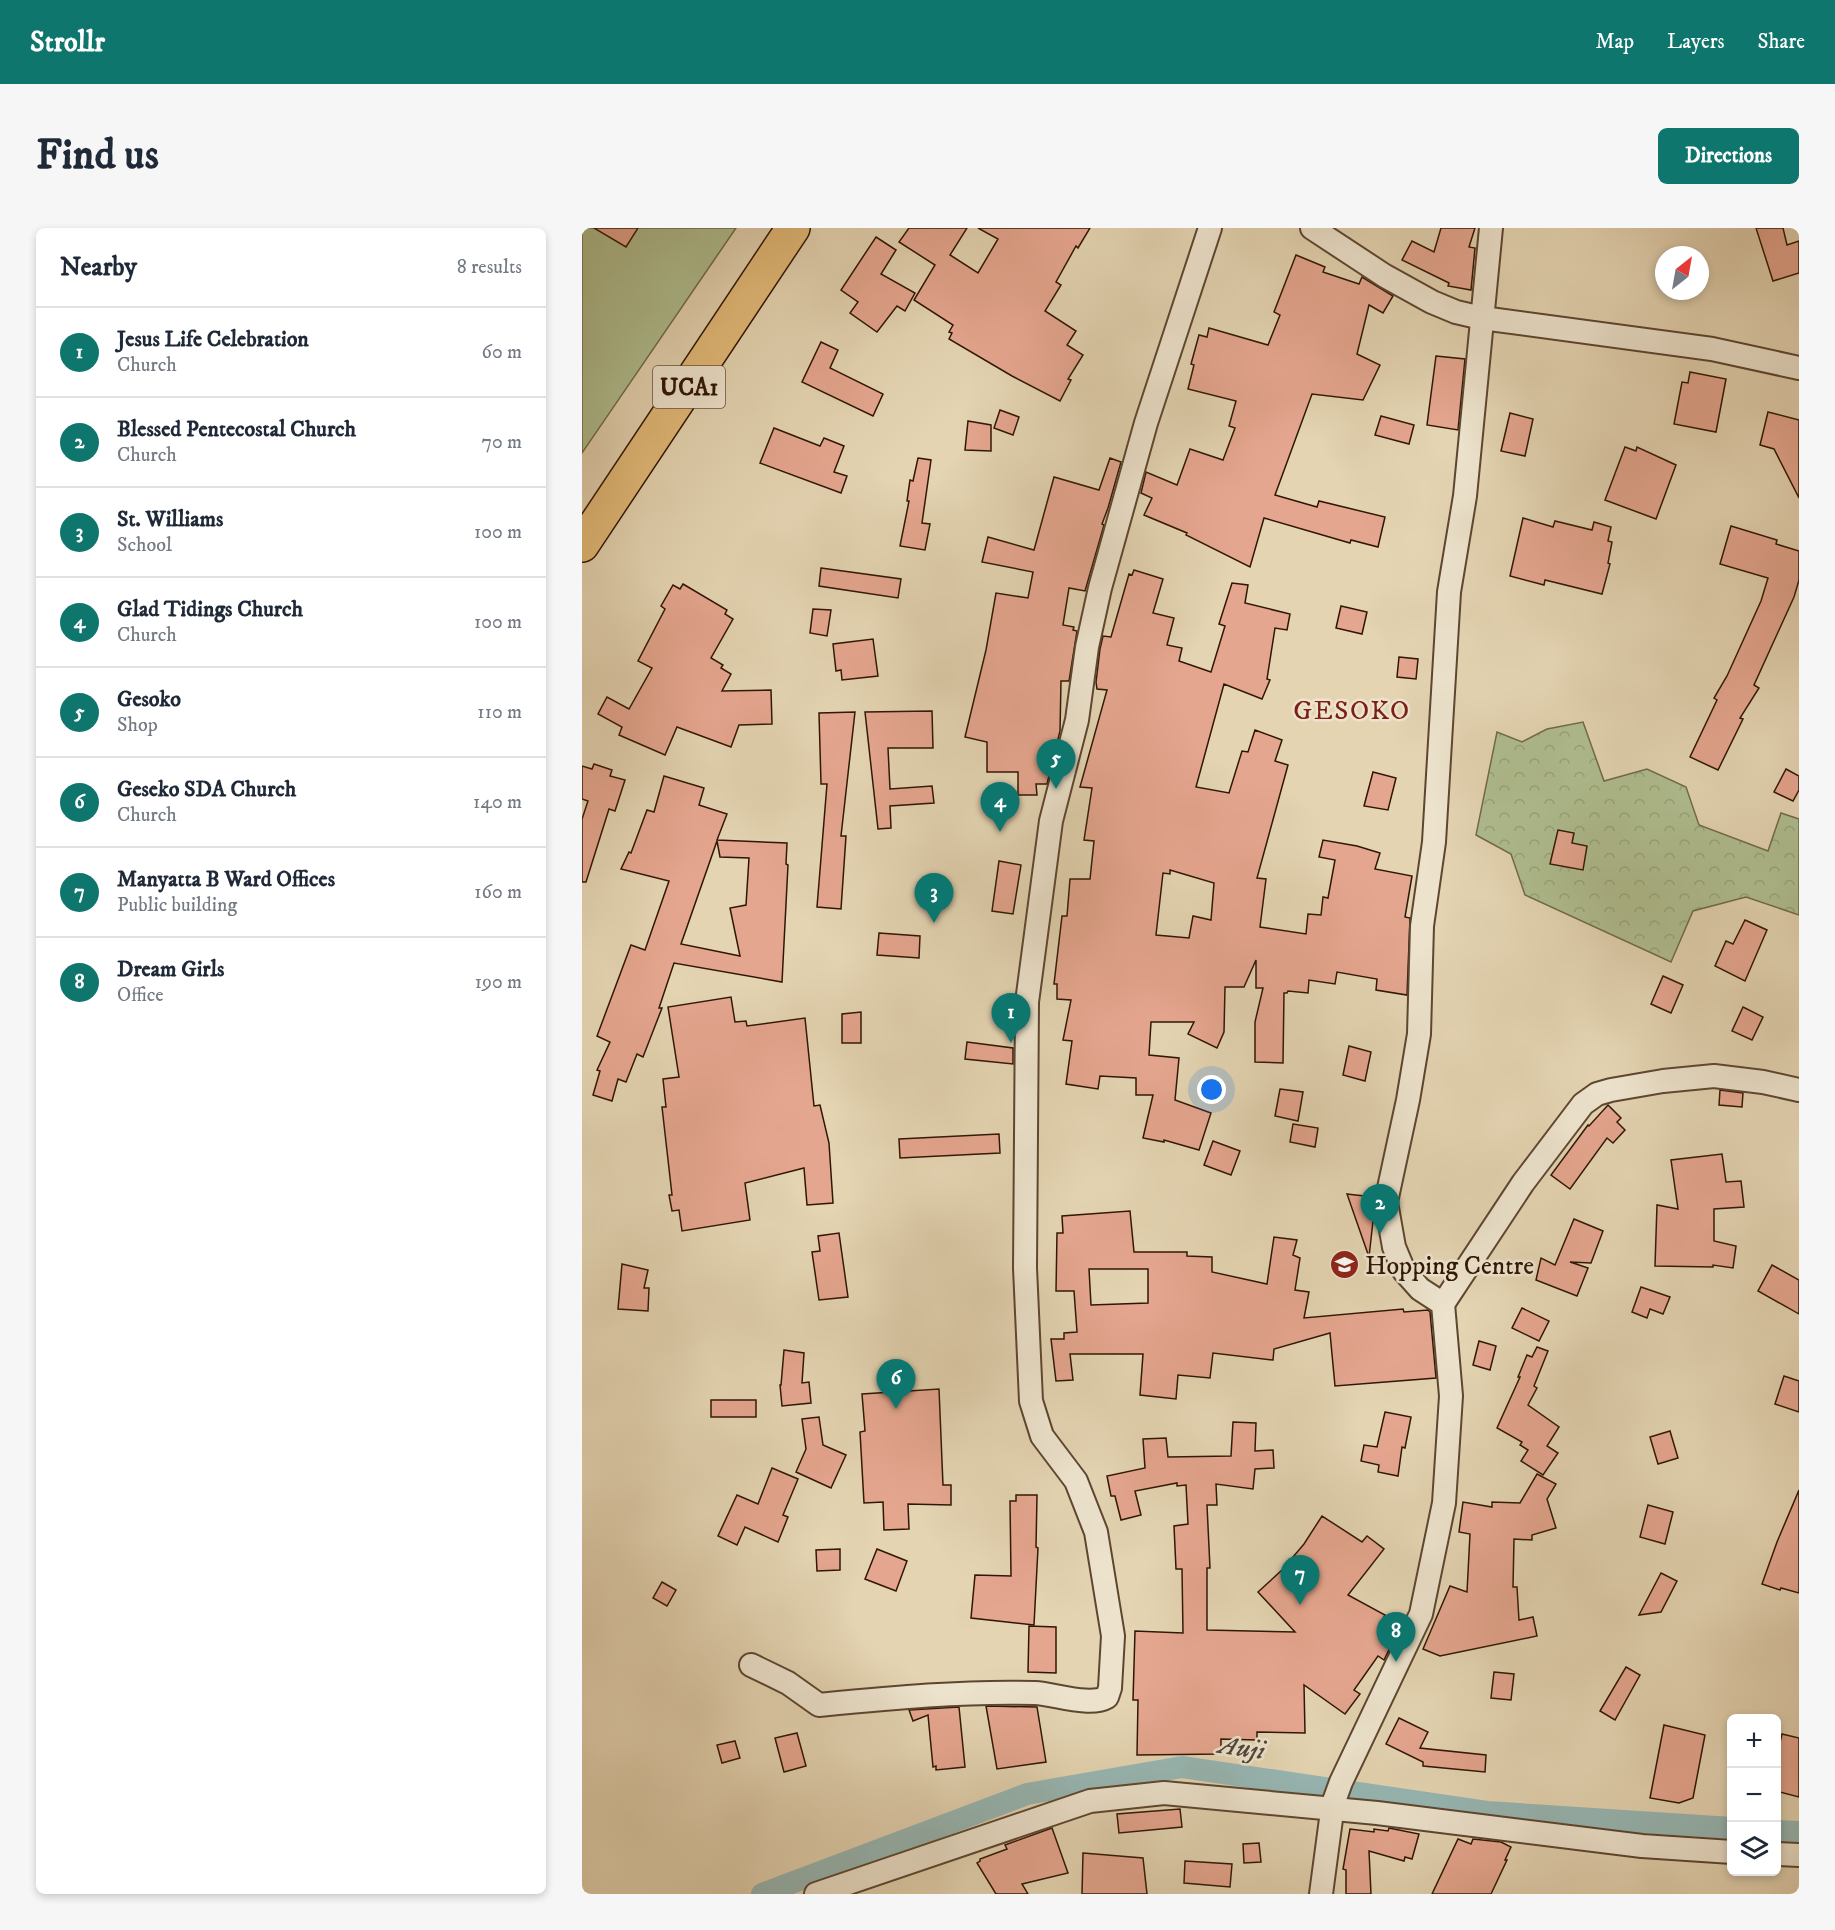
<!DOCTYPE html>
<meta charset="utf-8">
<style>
:root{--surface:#fff;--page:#f6f6f7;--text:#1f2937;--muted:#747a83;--line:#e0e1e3;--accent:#0f766e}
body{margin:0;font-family:"IM FELL DW Pica",serif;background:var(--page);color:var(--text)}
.controls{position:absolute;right:18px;bottom:18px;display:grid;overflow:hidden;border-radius:9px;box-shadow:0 3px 9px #0003}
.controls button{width:54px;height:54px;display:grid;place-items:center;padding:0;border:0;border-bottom:2px solid var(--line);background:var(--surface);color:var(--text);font:30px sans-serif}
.compass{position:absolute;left:1073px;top:18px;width:54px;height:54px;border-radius:50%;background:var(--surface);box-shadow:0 3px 9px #0003;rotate:31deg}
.you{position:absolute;left:630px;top:862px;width:21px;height:21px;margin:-15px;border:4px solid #fff;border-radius:50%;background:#1a73e8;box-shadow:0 0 0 9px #1a73e833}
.badge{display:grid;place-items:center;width:39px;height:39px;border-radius:50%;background:var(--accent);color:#fff;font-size:20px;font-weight:700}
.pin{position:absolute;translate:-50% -50px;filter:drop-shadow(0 2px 3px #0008)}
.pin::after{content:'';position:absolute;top:32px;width:21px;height:18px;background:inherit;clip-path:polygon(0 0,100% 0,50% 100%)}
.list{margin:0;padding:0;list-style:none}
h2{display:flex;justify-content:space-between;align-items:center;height:78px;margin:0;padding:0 24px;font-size:26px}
h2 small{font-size:20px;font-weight:400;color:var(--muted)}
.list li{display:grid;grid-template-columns:39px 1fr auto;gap:18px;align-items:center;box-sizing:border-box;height:90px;padding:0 24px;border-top:2px solid var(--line)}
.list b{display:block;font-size:22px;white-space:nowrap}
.list p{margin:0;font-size:20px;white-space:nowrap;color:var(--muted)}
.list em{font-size:20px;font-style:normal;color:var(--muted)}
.icon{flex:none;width:33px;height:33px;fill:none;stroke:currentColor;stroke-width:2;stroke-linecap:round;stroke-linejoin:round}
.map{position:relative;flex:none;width:1217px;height:1666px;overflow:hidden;border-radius:9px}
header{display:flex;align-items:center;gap:36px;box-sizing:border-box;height:84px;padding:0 30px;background:var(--accent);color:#fff}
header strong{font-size:28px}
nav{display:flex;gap:33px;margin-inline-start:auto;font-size:21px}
.intro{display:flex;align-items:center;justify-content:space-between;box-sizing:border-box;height:144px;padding:0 36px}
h1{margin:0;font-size:42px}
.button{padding:15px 27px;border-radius:9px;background:var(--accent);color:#fff;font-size:21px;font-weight:700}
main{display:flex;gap:36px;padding:0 36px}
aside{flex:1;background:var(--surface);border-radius:9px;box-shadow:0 3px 9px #0003}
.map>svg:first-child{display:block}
.grass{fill:#afbe90;stroke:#706a4a;stroke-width:1.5}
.forest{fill:url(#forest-crowns);stroke:#706a4a;stroke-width:1.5}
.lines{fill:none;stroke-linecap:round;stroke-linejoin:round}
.canal{stroke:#97b7b4;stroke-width:22}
.building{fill:#e5a68f;stroke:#301605;stroke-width:1.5;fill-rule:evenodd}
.minor-casing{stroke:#5d4630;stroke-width:26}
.primary-casing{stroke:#301605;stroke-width:36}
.minor{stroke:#ede3cd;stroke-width:22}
.primary{stroke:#e2ba79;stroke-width:33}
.labels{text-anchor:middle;stroke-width:5;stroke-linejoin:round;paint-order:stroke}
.shield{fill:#ede3cd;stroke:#695441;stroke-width:1.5}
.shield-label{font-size:24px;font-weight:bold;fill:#301605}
.poi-label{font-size:26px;fill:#301605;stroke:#ede3cd;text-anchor:start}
.neighbourhood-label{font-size:27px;letter-spacing:1.5px;fill:#7a1f14;stroke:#ede3cd}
.water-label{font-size:27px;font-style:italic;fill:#4f463a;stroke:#ede3cd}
</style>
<header>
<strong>Strollr</strong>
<nav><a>Map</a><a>Layers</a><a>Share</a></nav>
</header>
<div class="intro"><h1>Find us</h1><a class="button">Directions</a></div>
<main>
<aside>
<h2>Nearby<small>8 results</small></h2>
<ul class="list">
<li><span class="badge">1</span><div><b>Jesus Life Celebration</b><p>Church</p></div><em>60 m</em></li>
<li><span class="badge">2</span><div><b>Blessed Pentecostal Church</b><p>Church</p></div><em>70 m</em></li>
<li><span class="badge">3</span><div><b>St. Williams</b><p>School</p></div><em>100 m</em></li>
<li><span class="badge">4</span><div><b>Glad Tidings Church</b><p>Church</p></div><em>100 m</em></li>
<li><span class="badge">5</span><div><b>Gesoko</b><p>Shop</p></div><em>110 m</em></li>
<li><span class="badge">6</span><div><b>Geseko SDA Church</b><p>Church</p></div><em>140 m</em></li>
<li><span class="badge">7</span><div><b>Manyatta B Ward Offices</b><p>Public building</p></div><em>160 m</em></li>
<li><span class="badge">8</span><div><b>Dream Girls</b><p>Office</p></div><em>190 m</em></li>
</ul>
</aside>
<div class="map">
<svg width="1217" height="1666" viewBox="0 0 1217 1666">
<defs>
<pattern id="forest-crowns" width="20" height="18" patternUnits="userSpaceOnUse" patternTransform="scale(1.5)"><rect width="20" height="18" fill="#afbe90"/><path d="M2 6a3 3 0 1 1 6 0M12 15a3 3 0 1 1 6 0" fill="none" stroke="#97a37b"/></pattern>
</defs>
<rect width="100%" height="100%" fill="#e4d4b2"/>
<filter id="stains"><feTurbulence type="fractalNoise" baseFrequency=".00333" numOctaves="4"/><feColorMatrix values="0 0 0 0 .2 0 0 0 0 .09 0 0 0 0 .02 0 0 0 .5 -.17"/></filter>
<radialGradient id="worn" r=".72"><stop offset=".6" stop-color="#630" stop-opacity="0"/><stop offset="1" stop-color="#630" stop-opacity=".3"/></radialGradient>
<!-- grass -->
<path class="grass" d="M0,0H154L0,225Z"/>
<!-- forest -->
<path class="forest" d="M1001,494L1022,553L1065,541L1104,559L1117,597L1186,623L1199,585L1217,591V687L1164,669L1111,683L1089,734L943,667L929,626L894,607L915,504L940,514L965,501Z"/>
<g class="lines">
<!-- canal -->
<g class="canal">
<path d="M1194,1603L1217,1604"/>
<path d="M180,1666L445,1566L600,1539L905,1584L1150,1600"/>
</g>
</g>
<!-- building -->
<g class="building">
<path d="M12,0H56L44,19Z"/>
<path d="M327,0H385L368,27L396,45L416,11L396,0H508L496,20L494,18L474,54L479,57L463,83L494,103L485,117L501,127L486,151L489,152L478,173L430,148L367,111L370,105L367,104L371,97L332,72L353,37L317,14Z"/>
<path d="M859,0H893L887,19L893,20L889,62L866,58L867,55L820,32L830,13L852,24Z"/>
<path d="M1174,0H1201L1205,17L1217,13V45L1191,53Z"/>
<path d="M294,9L314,22L299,46L333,65L323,83L315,78L295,104L268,85L276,74L259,62Z"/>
<path d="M714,27L743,39L741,44L777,56L780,49L811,68L801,85L787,77L775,126L798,137L781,172L730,166L693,267L735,279L737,273L803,289L796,319L769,312L768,315L682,290L668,339L604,307L605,305L562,287L570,270L559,265L564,244L595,257L608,221L641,232L653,200L647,198L654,173L606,161L612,137L609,136L617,107L625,109L627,100L686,117L698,87L692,84Z"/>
<path d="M239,114L256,122L248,140L301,166L291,188L220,154Z"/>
<path d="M854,128L883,131L876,202L845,197Z"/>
<path d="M1108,144L1144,151L1134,204L1092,196L1100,154L1106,155Z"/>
<path d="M418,182L437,189L431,207L412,200Z"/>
<path d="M1186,184L1217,192V270L1192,221L1178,217Z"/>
<path d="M928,185L951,191L943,228L919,223Z"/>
<path d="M799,188L832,197L827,216L793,207Z"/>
<path d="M386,193L409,197V223L383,222Z"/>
<path d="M192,200L238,218L242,210L262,218L252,244L265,248L259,265L178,235Z"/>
<path d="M1043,219L1054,223L1055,219L1094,237L1074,291L1023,272Z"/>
<path d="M336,230L349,232L340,295L348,296L343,322L318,318L327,273H325L328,252L331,253Z"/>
<path d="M528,230L539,234L526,280L520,296L522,297L503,363L487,360L481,397L492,399L491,402L495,403L487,453H479L478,503L465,556H454L455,567H436V544H405V514L383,509L404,422L414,365L446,370L451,344L400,334L406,309L452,322L472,249L517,262Z"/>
<path d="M941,290L971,299L973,293L1010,302L1012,294L1029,299L1026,313L1030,314L1026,335L1028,336L1020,366L963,352L962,357L928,348Z"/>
<path d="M1149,298L1195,312L1194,316L1217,323V352L1212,369L1172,457L1177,460L1158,490L1161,491L1136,542L1108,529L1135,472L1132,470L1145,448L1179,373L1186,350L1138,336Z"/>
<path d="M239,340L319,351L316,370L237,358Z"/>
<path d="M552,342L581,351L571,385L592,390L585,417L600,420L597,433L629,444L643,398L637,396L650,355L666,357L663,375L708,386L705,402L693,400L685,451L688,452L680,471L642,456L614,559L647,565L660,523L666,524L673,502L700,512L693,533L706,537L675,650L684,651L678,699L724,706L726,686L739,687L741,669L746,670L753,632L737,629L741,612L775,618L798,625L793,641L830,648L823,689L828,690L825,767L794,762L795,751L755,744L753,756L727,752L726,765L706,763L705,765H702L701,835L673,834V794L681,760H674V732L662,759H643L642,804L635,820L606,806L612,794H569L567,827L597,830L593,872L629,885L617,922L582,912V914L561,910L571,867H554V850L518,848L516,861L484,856L490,813L481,812L489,772L475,771V756H472L480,688H485L488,651H508L512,613L502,612L510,560L498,559L525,462L515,461L514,454L518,421L521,408L529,409L547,346L550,347ZM588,642L632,655L629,692L611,688L607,710L574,707L581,645L588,646Z"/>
<path d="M101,356L145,382L143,386L151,391L129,430L141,437L139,440L149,446L140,463L189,462L190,496L157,497L149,519L95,499L83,527L37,507L40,499L16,486L25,469L47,481L70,440L56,433L83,381L79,378L91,357L98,361Z"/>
<path d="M759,378L785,384L780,406L754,400Z"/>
<path d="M231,381L249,382L245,408L228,405Z"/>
<path d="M291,411L296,448L260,452L259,442L254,443L251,416Z"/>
<path d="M817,429L836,431L834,451L815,449Z"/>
<path d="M350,483L351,520H306L308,561L350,558L352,575L308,578L309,600L296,601L283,484Z"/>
<path d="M273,484L259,608H264L259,681L235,679L245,556H239L237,485Z"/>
<path d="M12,536L30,542L28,548L43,552L33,583L27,581L4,654H0V591L6,573L0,571V538L10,541Z"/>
<path d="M1204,541L1217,548V562L1211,573L1192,564Z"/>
<path d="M791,544L814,550L806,582L782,578Z"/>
<path d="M82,548L122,560L117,577L145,586L135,612L205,615L204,636L206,637L200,754L92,735L77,780H80L61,829L55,826L44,854L36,851L30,873L11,867L18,843L15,842L28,814L15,808L49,717L63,722L87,653L39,641L47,624L49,625L65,582L72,584ZM135,613L138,629L167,630L164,677L148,680L158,728L99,716Z"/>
<path d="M976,602L992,605L990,615L1005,618L1001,642L968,636Z"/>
<path d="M417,633L439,637L431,686L410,683Z"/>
<path d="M1163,692L1185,702L1163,753L1133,738L1144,713L1151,716Z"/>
<path d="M297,705L338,708L337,730L295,727Z"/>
<path d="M1081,748L1101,757L1089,785L1069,776Z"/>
<path d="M149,769L153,794L164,793L165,798L223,790L232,878L238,877L247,915L251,975L225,977L222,940L163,955L168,992L100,1003L97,982L90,983L87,967H90L80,879H84L81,851L97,849L86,779Z"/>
<path d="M1161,779L1181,789L1170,812L1150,803Z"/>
<path d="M279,784V815H260V786Z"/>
<path d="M385,814L431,820V836L383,831Z"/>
<path d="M767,818L789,824L783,853L761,847Z"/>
<path d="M698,861L721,864L716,893L693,888Z"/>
<path d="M1138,862L1161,865L1160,879L1137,877Z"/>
<path d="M1026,877L1039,890L1035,894L1043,902L1031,915L1025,910L988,961L969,947L1006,897L1007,898Z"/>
<path d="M711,896L736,900L733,919L708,914Z"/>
<path d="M417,906L418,925L318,930L317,911Z"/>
<path d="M631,913L658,923L649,947L622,937Z"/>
<path d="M1140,926L1144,954L1159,953L1162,979L1132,981V1013L1154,1018L1151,1040L1131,1037V1039L1073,1038L1075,977L1096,981L1089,932Z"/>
<path d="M765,966L791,969L792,984L787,1029Z"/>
<path d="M548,983L552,1024H605V1028L630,1029V1044L685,1056L692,1009L715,1012L711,1027L718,1030L713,1062L727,1064L722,1090L821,1081L822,1084L846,1082L848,1084L854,1150L753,1158L748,1105L692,1121L691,1132L631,1125L628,1150L596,1147L594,1171L558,1167L561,1126H488L491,1152L474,1153L469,1111H482V1105L495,1104L492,1063H474L475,1005H481L480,988ZM507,1041H566V1075L509,1077Z"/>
<path d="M992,991L1021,1003L1009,1035L988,1034L1006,1040L995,1068L954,1052L959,1030L973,1037Z"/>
<path d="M257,1005L266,1069L237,1072L230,1024L238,1023L236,1008Z"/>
<path d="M40,1036L66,1042L62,1060H67L66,1083L36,1081Z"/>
<path d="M1190,1037L1217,1052V1086L1176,1063Z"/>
<path d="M1059,1059L1088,1069L1081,1086L1068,1081L1065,1090L1050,1084Z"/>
<path d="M940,1080L967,1093L957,1113L930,1100Z"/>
<path d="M897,1113L914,1118L908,1142L891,1137Z"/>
<path d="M955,1119L966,1123L952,1158L955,1160L946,1177L977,1199L965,1218L976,1225L961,1247L939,1233L946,1222L938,1217L940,1214L915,1200L938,1149H936L945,1127L950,1129Z"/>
<path d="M202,1122L222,1125L220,1155L227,1154L229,1175L200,1178L198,1157H199Z"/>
<path d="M1202,1148L1217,1153V1184L1193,1176Z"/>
<path d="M357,1161L361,1257H369V1277L326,1276L327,1301L302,1302L301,1274L282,1275L278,1204L283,1203L280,1166Z"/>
<rect x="129" y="1172" width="45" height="17"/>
<path d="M803,1184L829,1189L823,1220L820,1219L816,1248L796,1244L797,1237L779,1233L782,1217L795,1219Z"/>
<path d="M237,1189L241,1217L264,1227L249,1260L214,1244L224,1221L220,1191Z"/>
<path d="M651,1194L674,1195L673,1223L691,1222L692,1240L673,1241L671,1261L634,1256L635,1277H625L628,1340H625V1402L713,1404L676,1364L700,1342L722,1316L740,1288L780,1314L785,1308L802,1321L766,1367L803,1387L797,1398L814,1407L802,1432L796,1428L772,1462L778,1466L763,1486L722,1457L723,1505L675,1504V1512L639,1511V1526L555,1527L556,1472H551L553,1403L601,1405L600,1341H594L592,1298L606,1296L604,1257L595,1258V1255L553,1263L559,1287L539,1292L533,1268H529L525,1248L563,1240L561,1211L584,1210L586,1229L649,1228Z"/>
<path d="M1088,1203L1096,1230L1076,1236L1068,1209Z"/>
<path d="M190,1240L216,1251L201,1287L206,1289L196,1314L163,1299L155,1317L136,1308L155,1267L176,1276Z"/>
<path d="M955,1246L974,1256L965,1271L974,1300L950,1307V1312L932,1311L931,1359H935L937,1392L951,1389L955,1408L858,1428L841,1421L868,1358L885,1364L888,1306L877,1304L881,1274L910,1279V1274L938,1275Z"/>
<path d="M1217,1262V1365L1199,1360L1198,1362L1180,1356L1195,1314Z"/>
<path d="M434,1267H455L454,1319L456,1320L452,1397L389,1390L393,1347L429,1348L428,1273H434Z"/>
<path d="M1066,1277L1091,1284L1083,1316L1058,1309Z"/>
<path d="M258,1321V1342L235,1343L234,1322Z"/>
<path d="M295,1321L325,1333L314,1363L283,1351Z"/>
<path d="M1079,1345L1095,1353L1079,1384L1057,1387Z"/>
<path d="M80,1354L94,1362L85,1378L71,1370Z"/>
<path d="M447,1398L474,1399V1445L446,1444Z"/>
<path d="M1044,1439L1058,1447L1033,1492L1018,1483Z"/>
<path d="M912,1444L932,1446L929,1472L909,1470Z"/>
<path d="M404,1478L455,1479L464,1534L415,1541Z"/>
<path d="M377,1479L383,1539L354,1542V1538L351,1539L346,1487L331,1493L327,1482Z"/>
<path d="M817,1490L846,1504L838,1520L904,1527L903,1544L841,1538V1534L804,1516Z"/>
<path d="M1082,1497L1123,1507L1111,1570L1097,1575L1068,1570Z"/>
<path d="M215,1505L224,1538L202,1544L193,1510Z"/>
<path d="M1200,1506L1217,1510V1569L1194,1563V1531Z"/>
<path d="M153,1513L158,1530L140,1535L135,1517Z"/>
<path d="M598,1581L600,1599L537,1605L535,1586Z"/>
<path d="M470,1600L486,1645L440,1656L446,1666H414L395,1635L398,1633V1631L425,1621L423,1617Z"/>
<path d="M807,1600L837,1606L830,1631L823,1629L822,1633L787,1623L789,1666H764V1642L761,1641L768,1601L792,1604V1601L806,1603Z"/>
<path d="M876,1611L889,1616L891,1611L919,1614L929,1619L923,1632H925L909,1666H850Z"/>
<path d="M677,1615L679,1634L662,1635L661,1616Z"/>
<path d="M501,1625L561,1630L565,1666H500Z"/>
<path d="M603,1633L650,1636L648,1659L602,1655Z"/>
</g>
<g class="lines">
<defs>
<g id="minor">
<path d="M730,0L803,48L850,74L874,84L900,90L1130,121L1217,140"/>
<path d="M861,1076L941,955L1001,876L1015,866L1029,862L1081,853L1132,848L1181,854L1217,862"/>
<path d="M169,1437L206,1455L237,1477C309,1470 380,1463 453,1465C473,1466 508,1479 525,1469L528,1460L531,1408L514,1304L494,1253L460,1208L449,1173L443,1040L445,774L469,593L495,492L505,419L518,360L564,195L628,0"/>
<path d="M1194,1626L1217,1627"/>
<path d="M234,1666L508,1573L582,1565L795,1585L1060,1618L1150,1624"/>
<path d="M739,1666L751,1576L759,1554L839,1386L862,1275L869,1168L861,1076L838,1061L822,1043L812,1019L804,974L826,872L837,806L840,698L852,614L867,364L883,268L909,0"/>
</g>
<path id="primary" d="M0,317L211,0"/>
</defs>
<!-- minor casing -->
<use href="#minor" class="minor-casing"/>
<!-- primary casing -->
<use href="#primary" class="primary-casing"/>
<!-- minor -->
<use href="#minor" class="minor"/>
<!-- primary -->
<use href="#primary" class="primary"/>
</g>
<!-- icons -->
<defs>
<symbol id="school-disc" viewBox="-11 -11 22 22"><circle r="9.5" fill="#8f2418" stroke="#ede3cd"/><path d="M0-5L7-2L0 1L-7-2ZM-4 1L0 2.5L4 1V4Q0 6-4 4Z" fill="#fff"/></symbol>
</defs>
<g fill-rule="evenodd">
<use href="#school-disc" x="746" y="1020" width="33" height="33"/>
</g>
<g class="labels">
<!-- shield labels -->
<rect class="shield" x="71" y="138" width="72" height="42" rx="4.5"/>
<g class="shield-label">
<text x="107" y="167">UCA1</text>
</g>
<!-- poi labels -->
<g class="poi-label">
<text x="783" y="1046">Hopping Centre</text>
</g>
<!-- neighbourhood labels -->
<g class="neighbourhood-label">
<text x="770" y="491">GESOKO</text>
</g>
<!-- water labels -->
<g class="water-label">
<text transform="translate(660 1519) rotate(8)" y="9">Auji</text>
</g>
</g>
<rect width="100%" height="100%" filter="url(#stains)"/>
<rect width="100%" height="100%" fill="url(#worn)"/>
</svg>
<div class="controls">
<button>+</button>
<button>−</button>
<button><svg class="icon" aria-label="layers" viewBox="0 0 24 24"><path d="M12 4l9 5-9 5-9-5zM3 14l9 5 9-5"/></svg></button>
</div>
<svg class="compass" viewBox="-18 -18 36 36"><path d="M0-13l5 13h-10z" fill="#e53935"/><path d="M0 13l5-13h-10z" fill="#747a83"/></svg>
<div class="you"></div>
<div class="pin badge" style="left:429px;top:815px">1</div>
<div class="pin badge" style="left:798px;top:1006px">2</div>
<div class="pin badge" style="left:352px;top:695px">3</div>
<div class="pin badge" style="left:418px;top:604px">4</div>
<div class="pin badge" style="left:474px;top:561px">5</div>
<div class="pin badge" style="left:314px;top:1181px">6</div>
<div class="pin badge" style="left:718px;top:1377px">7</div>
<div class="pin badge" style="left:814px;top:1434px">8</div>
</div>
</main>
